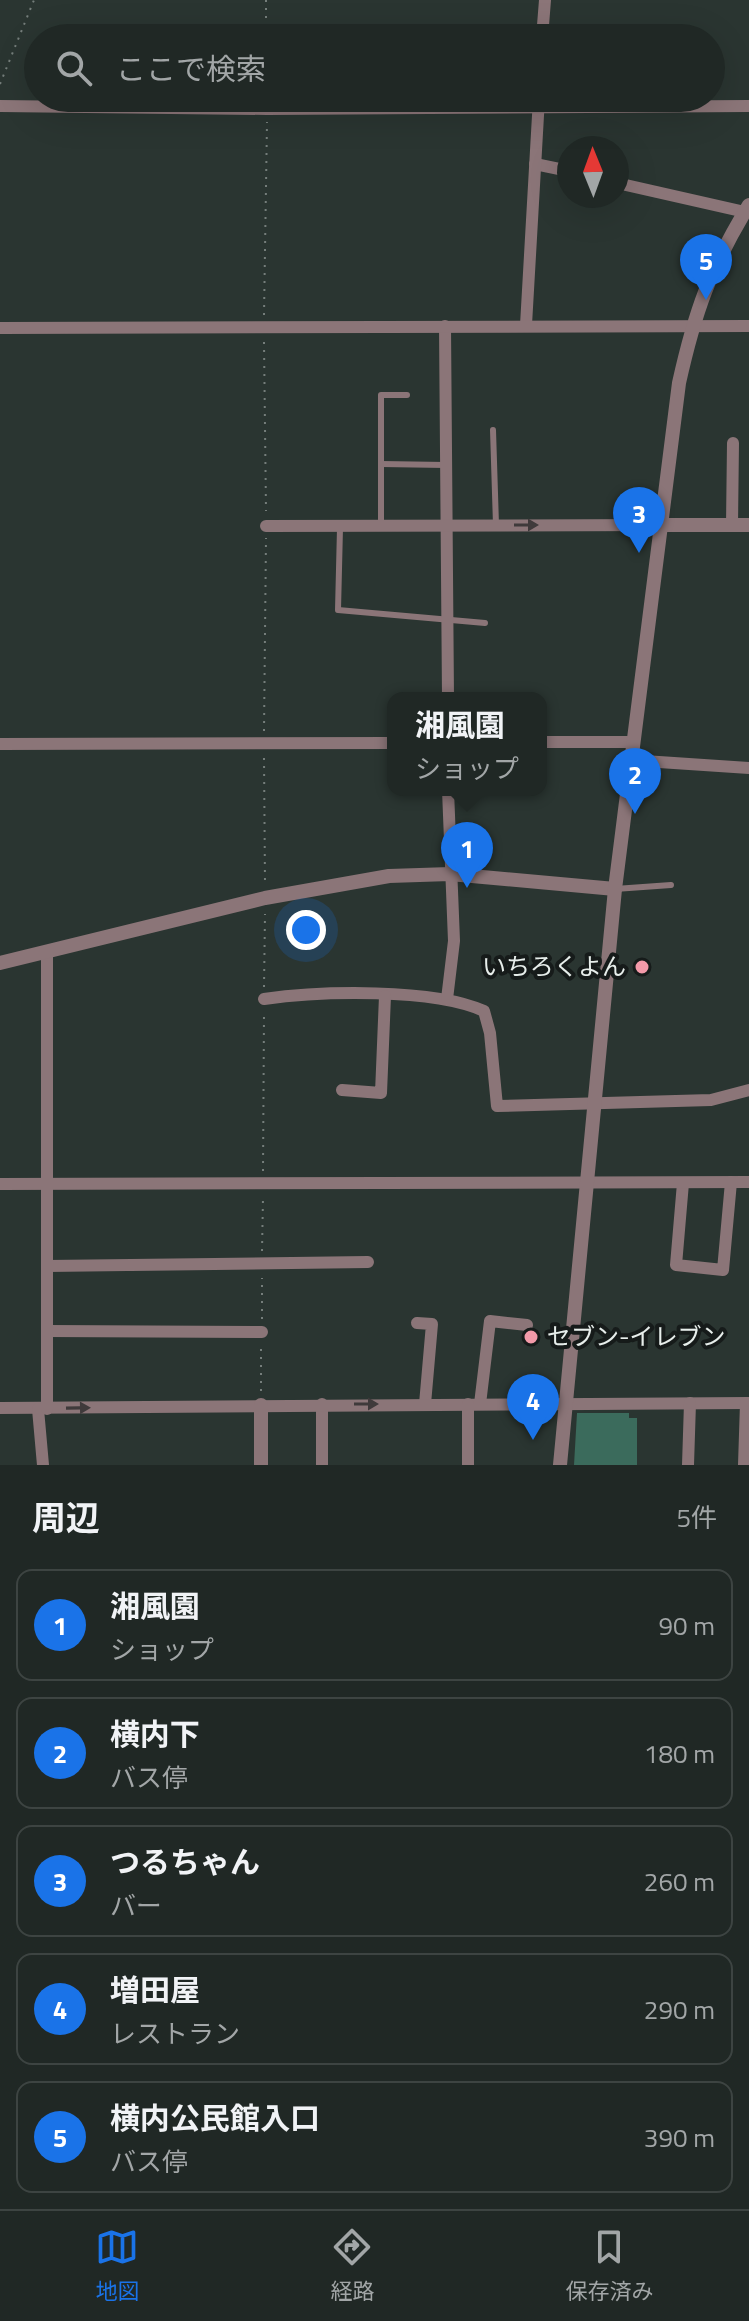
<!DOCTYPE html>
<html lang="ja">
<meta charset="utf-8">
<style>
:root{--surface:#202825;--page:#28302d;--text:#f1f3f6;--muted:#a2a6a7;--line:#3d4442;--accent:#1a73e8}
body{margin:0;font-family:"Titillium Web","Noto Sans JP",sans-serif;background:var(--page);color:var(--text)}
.compass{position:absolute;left:557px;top:136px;width:72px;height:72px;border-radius:50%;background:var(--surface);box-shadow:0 8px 32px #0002;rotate:359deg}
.you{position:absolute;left:306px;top:930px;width:28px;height:28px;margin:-20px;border:6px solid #fff;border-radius:50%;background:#1a73e8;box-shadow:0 0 0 12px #1a73e833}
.badge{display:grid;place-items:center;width:52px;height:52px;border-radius:50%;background:var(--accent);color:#fff;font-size:26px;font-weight:700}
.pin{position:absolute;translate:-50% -66px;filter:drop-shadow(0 2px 4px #0008)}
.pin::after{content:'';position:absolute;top:42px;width:28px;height:24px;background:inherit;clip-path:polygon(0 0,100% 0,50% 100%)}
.popup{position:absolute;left:387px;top:692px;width:160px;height:104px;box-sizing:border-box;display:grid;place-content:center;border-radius:16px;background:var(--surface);filter:drop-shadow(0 2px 6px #0005);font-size:26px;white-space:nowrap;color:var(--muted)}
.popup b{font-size:30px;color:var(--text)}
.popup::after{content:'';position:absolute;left:50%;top:100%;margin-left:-16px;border:16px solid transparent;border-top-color:var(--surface)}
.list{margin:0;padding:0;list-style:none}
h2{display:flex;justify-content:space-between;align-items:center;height:104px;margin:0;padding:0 32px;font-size:34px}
h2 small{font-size:26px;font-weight:400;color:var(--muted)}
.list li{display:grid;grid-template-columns:52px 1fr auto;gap:24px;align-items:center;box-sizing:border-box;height:112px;margin:0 16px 16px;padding:0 16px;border:2px solid var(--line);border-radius:16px}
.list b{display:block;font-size:30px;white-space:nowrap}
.list p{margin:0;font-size:26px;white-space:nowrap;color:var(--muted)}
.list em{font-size:26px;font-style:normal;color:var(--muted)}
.icon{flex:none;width:44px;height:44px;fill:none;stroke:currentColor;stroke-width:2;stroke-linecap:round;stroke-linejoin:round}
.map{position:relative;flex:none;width:749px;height:1465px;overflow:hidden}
.search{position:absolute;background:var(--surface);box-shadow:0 8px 32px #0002;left:24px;right:24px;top:24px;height:88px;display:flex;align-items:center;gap:20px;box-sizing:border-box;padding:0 28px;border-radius:44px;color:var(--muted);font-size:30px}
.sheet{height:744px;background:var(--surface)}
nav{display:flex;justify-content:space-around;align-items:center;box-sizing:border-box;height:112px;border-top:2px solid var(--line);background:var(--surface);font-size:22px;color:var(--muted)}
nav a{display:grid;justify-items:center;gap:4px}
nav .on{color:var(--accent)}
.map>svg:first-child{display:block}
.building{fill:#3b6b5c}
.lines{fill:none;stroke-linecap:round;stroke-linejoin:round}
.path{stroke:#757e7b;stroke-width:2;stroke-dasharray:2 6;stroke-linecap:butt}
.service{stroke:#8b7578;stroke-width:6}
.minor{stroke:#8b7578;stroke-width:12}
.tertiary{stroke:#8b7578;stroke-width:14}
.oneway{fill:#3f3a3b}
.poi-dot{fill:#f39aa9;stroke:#161b1a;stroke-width:3}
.labels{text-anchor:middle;stroke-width:8;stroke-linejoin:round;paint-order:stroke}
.poi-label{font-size:24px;fill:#e7eeeb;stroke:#161b1a;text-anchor:end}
</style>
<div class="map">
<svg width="749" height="1465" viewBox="0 0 749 1465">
<rect width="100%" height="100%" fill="#2a3531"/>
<!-- building -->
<path class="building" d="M577,1413H629V1418H637V1465H574Z"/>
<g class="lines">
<!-- path -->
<g class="path">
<path d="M266,0V38"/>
<path d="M0,84L34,0"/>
<path d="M264,315L267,122"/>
<path d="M264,342L266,511"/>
<path d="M264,731L266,538"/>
<path d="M264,758L265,883"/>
<path d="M264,987L265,914"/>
<path d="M263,1171L264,1014"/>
<path d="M262,1251L263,1198"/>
<path d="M262,1319V1278"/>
<path d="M261,1391V1346"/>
</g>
<!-- service -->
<g class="service">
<path d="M493,430L496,525"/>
<path d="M381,464L446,465"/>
<path d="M381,527V395H407"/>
<path d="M340,528L338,610L485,623"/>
<path d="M615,889L671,885"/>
</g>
<!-- minor -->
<g class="minor">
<path d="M542,38L545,0"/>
<path d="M0,106L267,109L749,106"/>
<path d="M535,164L569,171"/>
<path d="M617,183L745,212"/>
<path d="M526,325L539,98"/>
<path d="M445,326L448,698"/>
<path d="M0,328L749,326"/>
<path d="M732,525L733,443"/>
<path d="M266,526L661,525"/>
<path d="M541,742H632"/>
<path d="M0,744L393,743"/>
<path d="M629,760L749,768"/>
<path d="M264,999C321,991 433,988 484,1011L490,1033L497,1106L711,1100L749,1090"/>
<path d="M447,999L454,941L448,790"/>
<path d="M342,1090L381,1093L385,996"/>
<path d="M683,1183L676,1265L723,1270L731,1182"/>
<path d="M0,1184L749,1182"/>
<path d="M47,1266L368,1262"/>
<path d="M417,1323L432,1324L425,1404"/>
<path d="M47,1331L262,1332"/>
<path d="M322,1404V1465"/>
<path d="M480,1404L490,1321L527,1325"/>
<path d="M0,1408L749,1403"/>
<path d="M38,1409L43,1465"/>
<path d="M47,1409V954"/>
<path d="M468,1465V1404"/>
<path d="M688,1465L690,1403"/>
<path d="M744,1465L746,1403"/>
</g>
<!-- tertiary -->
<g class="tertiary">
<path d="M661,525H749"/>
<path d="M0,963L265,898L389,876L450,874L615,889"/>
<path d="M261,1465V1405"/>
<path d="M560,1465L615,889L679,383C695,311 710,269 749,205"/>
</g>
</g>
<!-- one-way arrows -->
<defs><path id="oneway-solid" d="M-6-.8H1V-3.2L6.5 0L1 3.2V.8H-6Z" transform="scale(2)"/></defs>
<g class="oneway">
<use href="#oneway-solid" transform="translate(526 525)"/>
<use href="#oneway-solid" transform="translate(366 1404)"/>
<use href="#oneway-solid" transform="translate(78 1408) rotate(-1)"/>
</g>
<!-- markers -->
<g class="poi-dot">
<circle cx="642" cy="967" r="8"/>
<circle cx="531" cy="1337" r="8"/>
</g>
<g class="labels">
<!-- poi labels -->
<g class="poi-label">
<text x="626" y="975">いちろくよん</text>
<text x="547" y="1345" text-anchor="start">セブン-イレブン</text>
</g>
</g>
</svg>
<svg class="compass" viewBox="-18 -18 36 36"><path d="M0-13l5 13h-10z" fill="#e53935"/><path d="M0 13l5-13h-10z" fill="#a2a6a7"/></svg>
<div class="you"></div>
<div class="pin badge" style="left:467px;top:888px">1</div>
<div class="popup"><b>湘風園</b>ショップ</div>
<div class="pin badge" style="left:635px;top:814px">2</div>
<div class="pin badge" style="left:639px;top:553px">3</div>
<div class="pin badge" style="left:533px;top:1440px">4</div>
<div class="pin badge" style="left:706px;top:300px">5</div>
<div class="search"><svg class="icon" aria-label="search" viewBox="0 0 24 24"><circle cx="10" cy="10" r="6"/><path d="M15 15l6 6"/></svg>ここで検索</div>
</div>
<section class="sheet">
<h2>周辺<small>5件</small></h2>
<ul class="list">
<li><span class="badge">1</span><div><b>湘風園</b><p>ショップ</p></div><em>90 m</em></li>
<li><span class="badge">2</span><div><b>横内下</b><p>バス停</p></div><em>180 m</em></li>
<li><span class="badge">3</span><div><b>つるちゃん</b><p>バー</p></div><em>260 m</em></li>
<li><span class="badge">4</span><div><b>増田屋</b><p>レストラン</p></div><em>290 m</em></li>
<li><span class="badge">5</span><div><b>横内公民館入口</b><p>バス停</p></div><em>390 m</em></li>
</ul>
</section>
<nav>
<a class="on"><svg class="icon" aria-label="map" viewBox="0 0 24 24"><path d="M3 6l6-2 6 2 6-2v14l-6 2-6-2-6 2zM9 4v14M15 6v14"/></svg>地図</a>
<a><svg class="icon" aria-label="directions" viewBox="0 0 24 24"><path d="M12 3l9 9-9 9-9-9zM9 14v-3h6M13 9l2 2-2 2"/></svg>経路</a>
<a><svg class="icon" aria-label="saved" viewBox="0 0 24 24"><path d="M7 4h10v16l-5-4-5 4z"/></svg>保存済み</a>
</nav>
